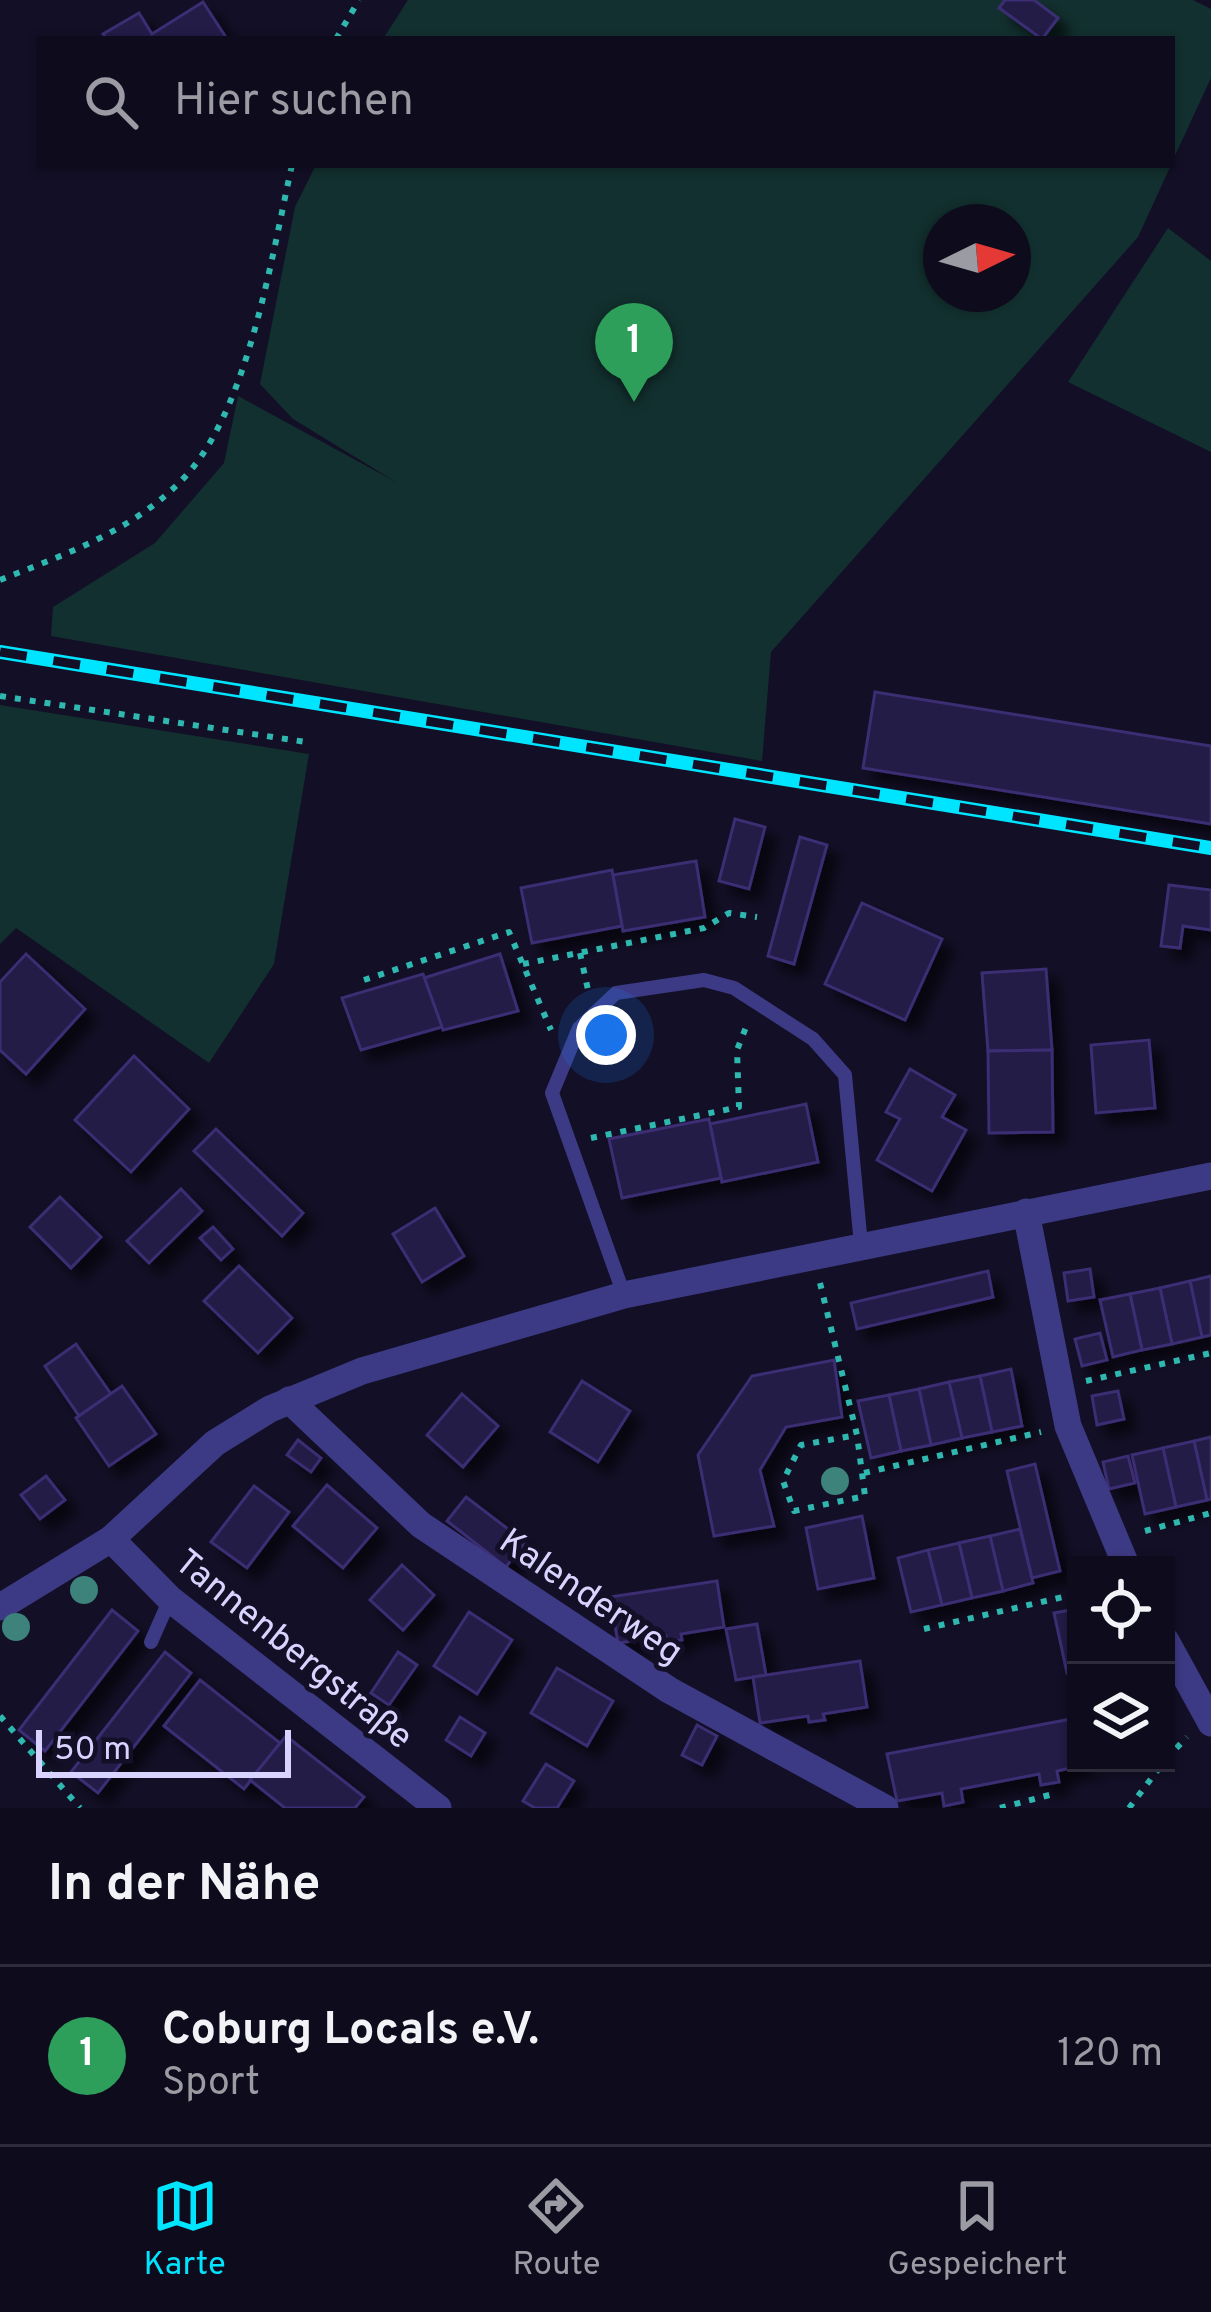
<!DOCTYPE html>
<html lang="de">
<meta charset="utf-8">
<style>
:root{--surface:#0e0b1c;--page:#1c1929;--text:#f1f3f6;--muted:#9b9ba3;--line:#2e2b3b;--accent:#00e5ff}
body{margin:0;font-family:Overpass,sans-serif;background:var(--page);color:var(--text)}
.controls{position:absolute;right:36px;bottom:36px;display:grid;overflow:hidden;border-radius:0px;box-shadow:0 3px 9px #0004}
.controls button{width:108px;height:108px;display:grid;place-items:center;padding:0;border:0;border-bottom:3px solid var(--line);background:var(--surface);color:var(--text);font:60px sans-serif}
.compass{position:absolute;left:923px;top:204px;width:108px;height:108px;border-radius:50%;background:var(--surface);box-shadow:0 3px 9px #0004;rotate:85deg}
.scale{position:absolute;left:36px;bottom:30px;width:255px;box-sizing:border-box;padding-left:12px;border:6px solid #d9d4ff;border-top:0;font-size:33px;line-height:42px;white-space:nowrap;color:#d9d4ff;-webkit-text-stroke:9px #130f26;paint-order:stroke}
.you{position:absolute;left:606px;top:1035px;width:42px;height:42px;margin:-30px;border:9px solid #fff;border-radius:50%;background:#1a73e8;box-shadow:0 0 0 18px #1a73e833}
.badge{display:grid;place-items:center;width:78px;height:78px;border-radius:50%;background:var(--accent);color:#fff;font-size:39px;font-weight:700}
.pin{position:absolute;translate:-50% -99px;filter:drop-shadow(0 3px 6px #0008)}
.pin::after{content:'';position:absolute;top:63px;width:42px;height:36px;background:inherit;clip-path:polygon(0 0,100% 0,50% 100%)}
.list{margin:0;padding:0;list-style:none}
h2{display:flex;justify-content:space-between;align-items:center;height:156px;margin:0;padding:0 48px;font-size:51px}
h2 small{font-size:39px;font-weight:400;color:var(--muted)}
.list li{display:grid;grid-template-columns:78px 1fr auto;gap:36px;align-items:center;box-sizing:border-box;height:180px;padding:0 48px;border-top:3px solid var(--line)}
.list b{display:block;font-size:45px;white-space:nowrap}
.list p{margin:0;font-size:39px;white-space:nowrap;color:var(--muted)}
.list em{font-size:39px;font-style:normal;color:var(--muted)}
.icon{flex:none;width:66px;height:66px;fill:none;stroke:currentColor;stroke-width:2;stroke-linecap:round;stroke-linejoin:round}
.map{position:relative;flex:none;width:1211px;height:1808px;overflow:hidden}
.search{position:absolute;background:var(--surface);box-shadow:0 3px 9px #0004;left:36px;right:36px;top:36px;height:132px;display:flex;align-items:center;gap:30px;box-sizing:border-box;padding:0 42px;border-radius:0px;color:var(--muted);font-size:45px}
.sheet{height:336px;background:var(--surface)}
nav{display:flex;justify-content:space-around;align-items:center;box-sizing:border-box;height:168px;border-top:3px solid var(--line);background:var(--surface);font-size:33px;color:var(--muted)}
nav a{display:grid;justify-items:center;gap:6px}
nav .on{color:var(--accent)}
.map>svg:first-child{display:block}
.green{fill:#12302f;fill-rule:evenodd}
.building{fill:#241b47;stroke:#3b2d73;stroke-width:3;filter:url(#shadow)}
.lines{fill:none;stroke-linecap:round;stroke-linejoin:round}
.path{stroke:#2fb8b0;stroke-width:6;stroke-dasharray:6 9;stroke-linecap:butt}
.service{stroke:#3d3a85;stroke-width:14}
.minor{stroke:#3d3a85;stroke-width:27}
.rail-casing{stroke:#00e5ff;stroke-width:14}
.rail{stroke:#130f26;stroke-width:9;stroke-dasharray:27;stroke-linecap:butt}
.tree{fill:#3d827b}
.labels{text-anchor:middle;stroke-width:10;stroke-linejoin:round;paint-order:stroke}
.street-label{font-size:36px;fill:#d9d4ff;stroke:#130f26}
</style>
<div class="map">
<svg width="1211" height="1808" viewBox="0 0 1211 1808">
<defs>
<filter id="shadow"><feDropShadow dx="11" dy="11" stdDeviation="6" flood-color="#0009"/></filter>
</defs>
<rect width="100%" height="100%" fill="#130f26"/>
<!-- green -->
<g class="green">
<path d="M408,0H1193L1211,9V78L1172,162V39H383Z"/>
<path d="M316,165H1171L1138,237L771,652L762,761L51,636L53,607L155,543L224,463L238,396L396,482L293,419L260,384L295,207ZM941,222H1013V294H941Z"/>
<path d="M1168,228L1211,261V452L1068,382Z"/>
<path d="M0,705L309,754L274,964L209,1063L16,928L0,944Z"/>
</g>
<!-- building -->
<g class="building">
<path d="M1005,0H1034L1058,18L1042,39L999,8Z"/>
<path d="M203,2L227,39H107L103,34L139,13L152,34Z"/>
<path d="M875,692L1211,746V824L863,768Z"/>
<path d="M735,819L765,827L749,889L719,881Z"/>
<path d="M800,837L827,845L794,964L768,956Z"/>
<path d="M696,861L705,917L623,931L613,875Z"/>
<path d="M612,870L622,926L532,943L521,888Z"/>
<path d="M1169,885L1211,890V930L1183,926L1180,948L1161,946Z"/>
<path d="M862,903L942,939L905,1020L825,984Z"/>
<path d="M26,954L85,1009L26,1074L0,1050V982Z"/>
<path d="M500,954L518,1011L443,1030L424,978Z"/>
<path d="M1046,969L1052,1050L988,1051L982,973Z"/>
<path d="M423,974L442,1027L361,1050L342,998Z"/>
<path d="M1149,1040L1155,1108L1096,1113L1091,1045Z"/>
<path d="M1052,1050L1053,1132L989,1133L988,1051Z"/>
<path d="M134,1056L189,1109L131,1172L75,1120Z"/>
<path d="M910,1069L955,1095L942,1117L966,1130L932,1191L877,1160L900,1119L886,1112Z"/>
<path d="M806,1104L818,1162L722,1182L710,1124Z"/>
<path d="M709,1119L721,1178L622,1198L609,1139Z"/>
<path d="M216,1129L303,1213L282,1236L194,1151Z"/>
<path d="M181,1189L202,1211L149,1263L127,1241Z"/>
<path d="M60,1197L101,1237L71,1268L30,1227Z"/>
<path d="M435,1208L464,1256L422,1282L393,1234Z"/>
<path d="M213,1227L233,1249L221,1260L200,1238Z"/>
<path d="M239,1266L292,1318L258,1353L204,1301Z"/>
<path d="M1090,1269L1094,1297L1068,1301L1064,1273Z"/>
<path d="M988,1271L993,1297L857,1329L851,1303Z"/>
<path d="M1211,1276V1335L1202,1337L1190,1281Z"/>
<path d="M1190,1281L1202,1337L1172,1344L1160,1288Z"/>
<path d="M1160,1288L1172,1344L1142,1350L1130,1294Z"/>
<path d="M1130,1294L1142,1350L1113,1357L1100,1300Z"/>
<path d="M1100,1333L1107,1360L1082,1366L1075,1339Z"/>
<path d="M76,1344L111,1394L79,1416L45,1366Z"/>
<path d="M834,1360L842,1417L786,1427L760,1470L774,1526L714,1536L698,1455L752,1376Z"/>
<path d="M1011,1369L1022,1426L992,1432L980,1376Z"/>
<path d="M980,1376L992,1432L962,1438L949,1382Z"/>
<path d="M582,1381L630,1411L598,1462L550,1432Z"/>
<path d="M949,1382L962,1438L931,1445L919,1389Z"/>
<path d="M122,1386L156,1434L109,1466L76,1418Z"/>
<path d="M919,1389L931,1445L901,1451L889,1395Z"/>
<path d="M1118,1391L1124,1419L1097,1425L1092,1396Z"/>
<path d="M462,1394L498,1426L463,1467L427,1435Z"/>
<path d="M889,1395L901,1451L871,1458L858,1401Z"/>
<path d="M1211,1437V1499L1207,1500L1194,1441Z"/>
<path d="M298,1440L321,1458L311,1472L287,1455Z"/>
<path d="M1194,1441L1207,1500L1176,1507L1163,1448Z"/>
<path d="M1163,1448L1176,1507L1145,1514L1132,1455Z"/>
<path d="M1128,1456L1135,1483L1109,1489L1103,1462Z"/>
<path d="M1035,1464L1060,1571L1032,1578L1007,1471Z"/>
<path d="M46,1476L65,1500L40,1519L21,1495Z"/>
<path d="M327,1485L377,1528L343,1568L293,1526Z"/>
<path d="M254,1486L289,1512L247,1568L211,1542Z"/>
<path d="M466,1497L525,1542L506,1567L447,1521Z"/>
<path d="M862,1516L874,1578L818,1589L806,1528Z"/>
<path d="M1020,1529L1033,1583L1003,1591L990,1536Z"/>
<path d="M990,1536L1003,1591L972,1598L959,1543Z"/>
<path d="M959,1543L972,1598L942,1605L928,1550Z"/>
<path d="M928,1550L942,1605L911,1612L898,1558Z"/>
<path d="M402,1565L434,1595L403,1630L370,1600Z"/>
<path d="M717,1581L724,1627L681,1634L682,1640L667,1642L666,1636L618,1643L610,1597Z"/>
<path d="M1076,1609V1671L1067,1673L1054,1613Z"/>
<path d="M112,1610L138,1631L45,1751L19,1730Z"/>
<path d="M469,1612L512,1640L477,1694L434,1666Z"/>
<path d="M757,1624L766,1675L736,1680L726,1629Z"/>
<path d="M165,1652L191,1673L98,1793L71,1772Z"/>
<path d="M398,1652L417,1665L389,1705L371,1693Z"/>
<path d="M860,1661L867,1707L823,1714L825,1720L809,1722L808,1716L760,1723L753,1677Z"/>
<path d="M557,1668L613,1701L587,1746L531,1713Z"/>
<path d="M200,1680L280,1743L244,1789L164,1726Z"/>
<path d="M460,1717L485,1733L471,1756L446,1740Z"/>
<path d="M1076,1718V1763L1090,1764L1057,1771L1059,1782L1041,1785L1039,1774L961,1789L963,1802L954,1804L944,1806L942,1793L897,1801L887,1754Z"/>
<path d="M697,1725L717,1736L702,1765L682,1755Z"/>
<path d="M286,1736L364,1797L355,1808H285L250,1780Z"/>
<path d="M546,1764L574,1781L557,1808H535L523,1801Z"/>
</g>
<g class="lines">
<!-- path -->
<g class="path">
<path d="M336,39L359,0"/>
<path d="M0,580C63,555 128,533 178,484C248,417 271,258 292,165"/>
<path d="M0,696L306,742"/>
<path d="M580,953L588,990"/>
<path d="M523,964L704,928L729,913L757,917"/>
<path d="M364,980L509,932L551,1030"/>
<path d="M591,1138L739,1107L737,1050L748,1022"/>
<path d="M820,1283L857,1435L801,1445L783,1481L794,1511L865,1496L857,1435"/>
<path d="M1086,1381L1211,1353"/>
<path d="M864,1473L1041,1432"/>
<path d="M1145,1531L1211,1513"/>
<path d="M924,1629L1076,1594"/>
<path d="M0,1716L80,1808"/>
<path d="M1166,1759L1187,1737"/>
<path d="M1000,1808L1053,1794"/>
<path d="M1129,1808L1163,1763"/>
</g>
<!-- service -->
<g class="service">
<path d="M624,1295L552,1093L579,1028L616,993L704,980L734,988L813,1039L845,1075L861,1245"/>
<path d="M151,1642L170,1599"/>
</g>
<!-- minor -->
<g class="minor">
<path d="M1026,1212L1068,1426L1126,1565"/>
<path d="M289,1400L421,1525L669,1690L885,1808"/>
<path d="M111,1539L170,1599L438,1808"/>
<path d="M0,1607L111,1539L215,1443L270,1409L362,1371L624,1295L1211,1176"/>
<path d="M1166,1641L1211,1723"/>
</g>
<defs>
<path id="rail" d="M0,652L1211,848"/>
</defs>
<!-- rail casing -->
<use href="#rail" class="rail-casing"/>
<!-- rail -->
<use href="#rail" class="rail"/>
</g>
<!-- trees -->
<g class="tree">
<circle cx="835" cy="1481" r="14"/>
<circle cx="84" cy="1590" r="14"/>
<circle cx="16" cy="1627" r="14"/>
</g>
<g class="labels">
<!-- street labels -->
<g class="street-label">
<text transform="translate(592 1595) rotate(34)" y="13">Kalenderweg</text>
<text transform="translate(295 1648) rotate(39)" y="13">Tannenbergstraße</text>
</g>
</g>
</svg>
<div class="controls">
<button><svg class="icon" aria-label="locate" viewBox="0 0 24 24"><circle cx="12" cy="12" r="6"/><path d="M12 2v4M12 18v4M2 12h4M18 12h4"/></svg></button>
<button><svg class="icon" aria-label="layers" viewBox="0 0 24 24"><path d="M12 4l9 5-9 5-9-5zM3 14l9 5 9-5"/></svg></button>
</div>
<svg class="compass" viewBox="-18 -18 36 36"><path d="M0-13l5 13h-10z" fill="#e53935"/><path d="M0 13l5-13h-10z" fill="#9b9ba3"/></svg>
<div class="scale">50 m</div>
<div class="you"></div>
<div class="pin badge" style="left:634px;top:402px;background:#2e9e5b">1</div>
<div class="search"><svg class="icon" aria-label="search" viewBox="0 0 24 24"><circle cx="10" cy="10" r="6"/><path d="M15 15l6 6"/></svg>Hier suchen</div>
</div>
<section class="sheet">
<h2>In der Nähe<small></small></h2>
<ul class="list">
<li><span class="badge" style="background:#2e9e5b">1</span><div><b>Coburg Locals e.V.</b><p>Sport</p></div><em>120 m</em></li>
</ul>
</section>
<nav>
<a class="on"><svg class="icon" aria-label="map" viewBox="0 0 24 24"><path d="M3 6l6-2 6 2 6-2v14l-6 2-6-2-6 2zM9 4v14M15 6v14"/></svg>Karte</a>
<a><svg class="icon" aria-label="directions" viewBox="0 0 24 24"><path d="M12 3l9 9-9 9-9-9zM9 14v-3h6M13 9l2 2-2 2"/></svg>Route</a>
<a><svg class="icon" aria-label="saved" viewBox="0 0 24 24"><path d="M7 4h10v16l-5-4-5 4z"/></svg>Gespeichert</a>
</nav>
